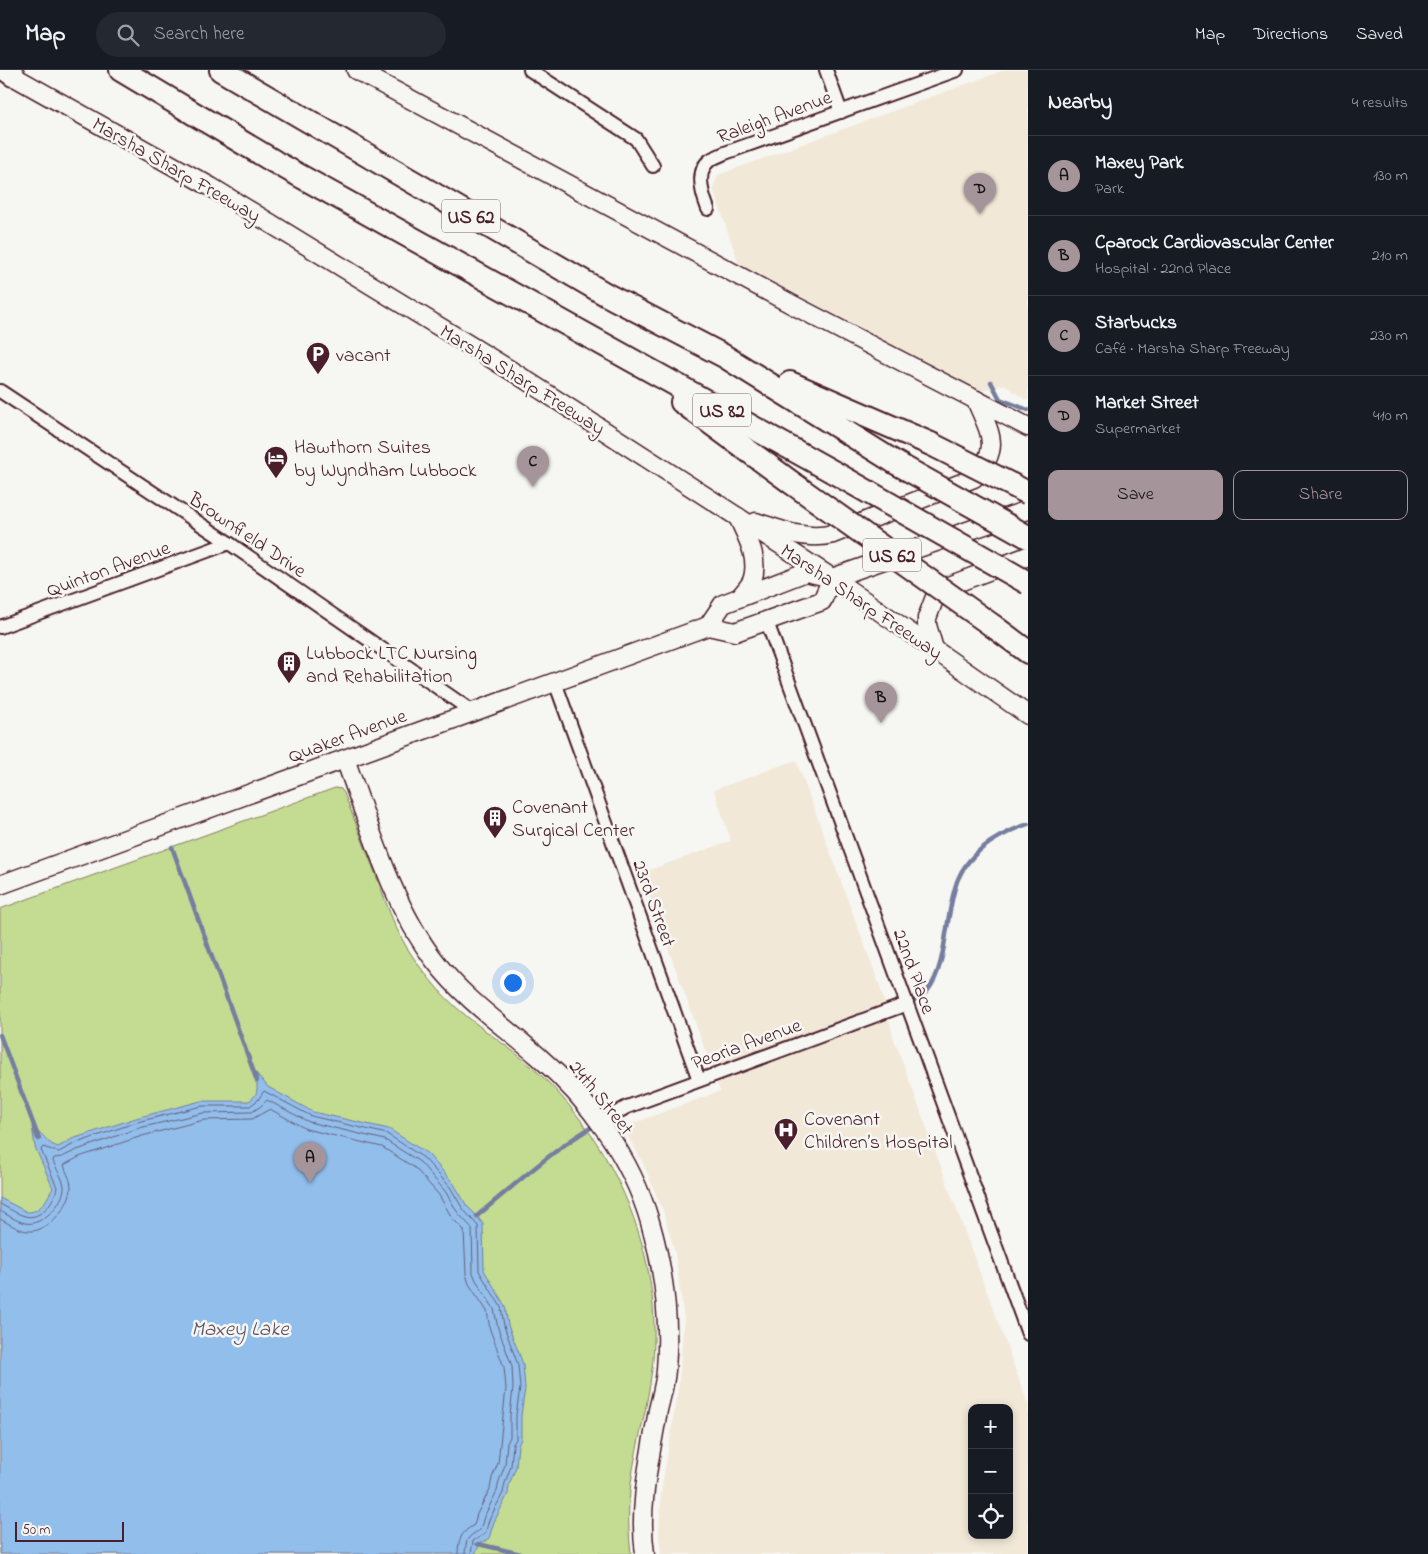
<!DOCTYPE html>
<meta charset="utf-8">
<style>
:root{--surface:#171b24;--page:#242831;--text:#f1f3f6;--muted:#9ea1a6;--line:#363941;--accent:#a6949b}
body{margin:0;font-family:"Indie Flower",sans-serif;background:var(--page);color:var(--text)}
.controls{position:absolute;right:15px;bottom:15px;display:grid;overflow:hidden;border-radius:10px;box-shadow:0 2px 8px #0003}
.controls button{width:45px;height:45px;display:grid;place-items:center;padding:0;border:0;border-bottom:1px solid var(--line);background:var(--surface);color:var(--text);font:25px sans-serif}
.scale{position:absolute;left:15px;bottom:12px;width:109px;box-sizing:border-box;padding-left:5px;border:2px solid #4a1f2b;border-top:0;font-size:14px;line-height:18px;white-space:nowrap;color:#4a1f2b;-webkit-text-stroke:4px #f6f6f2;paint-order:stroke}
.you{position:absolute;left:512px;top:912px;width:18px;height:18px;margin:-12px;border:4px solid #fff;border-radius:50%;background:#1a73e8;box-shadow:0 0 0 8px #1a73e833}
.badge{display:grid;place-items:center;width:32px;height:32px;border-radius:50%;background:var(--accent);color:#111;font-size:16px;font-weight:700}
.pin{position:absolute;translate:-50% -41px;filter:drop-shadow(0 1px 2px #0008)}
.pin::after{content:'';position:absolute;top:26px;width:18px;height:15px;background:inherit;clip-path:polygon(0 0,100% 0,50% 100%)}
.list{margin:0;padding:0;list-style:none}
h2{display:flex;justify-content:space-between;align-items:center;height:65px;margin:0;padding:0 20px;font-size:21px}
h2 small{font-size:16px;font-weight:400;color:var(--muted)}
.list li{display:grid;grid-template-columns:32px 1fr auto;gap:15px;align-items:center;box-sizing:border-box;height:80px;padding:0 20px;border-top:1px solid var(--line)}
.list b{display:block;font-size:19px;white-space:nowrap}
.list p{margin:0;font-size:16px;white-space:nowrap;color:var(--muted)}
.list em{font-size:16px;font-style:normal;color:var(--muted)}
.actions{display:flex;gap:10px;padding:15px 20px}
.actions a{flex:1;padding:11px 0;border:1px solid var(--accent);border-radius:10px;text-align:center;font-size:18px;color:var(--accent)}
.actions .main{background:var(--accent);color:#111}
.icon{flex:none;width:28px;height:28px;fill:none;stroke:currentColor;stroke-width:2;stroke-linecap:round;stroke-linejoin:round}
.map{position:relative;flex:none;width:1028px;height:1484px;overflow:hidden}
header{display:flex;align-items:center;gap:30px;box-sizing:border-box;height:70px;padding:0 25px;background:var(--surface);border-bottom:1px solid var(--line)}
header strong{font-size:24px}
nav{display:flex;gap:28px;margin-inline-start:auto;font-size:18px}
.search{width:350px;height:45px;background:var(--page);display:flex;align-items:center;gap:12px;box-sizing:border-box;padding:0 18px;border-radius:28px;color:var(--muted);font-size:19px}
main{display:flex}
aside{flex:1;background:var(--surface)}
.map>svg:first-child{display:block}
.built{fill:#f1e8d7;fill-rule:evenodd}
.green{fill:#c3dc92;stroke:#867e5e}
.water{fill:#92beec;stroke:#757e9f}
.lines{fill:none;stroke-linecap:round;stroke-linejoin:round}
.shore{stroke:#675f78;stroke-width:1}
.stream{stroke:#757e9f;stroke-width:4.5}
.street-casing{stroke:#4a1f2b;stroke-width:16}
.secondary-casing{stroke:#4a1f2b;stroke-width:21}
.highway-casing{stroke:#4a1f2b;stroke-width:26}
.street{stroke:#f6f6f2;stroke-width:12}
.secondary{stroke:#f6f6f2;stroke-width:18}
.highway{stroke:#f6f6f2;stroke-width:22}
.highway-bridge-casing{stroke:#4a1f2b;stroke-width:26;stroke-linecap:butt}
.highway-bridge{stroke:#f6f6f2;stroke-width:22}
.labels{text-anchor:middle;stroke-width:5;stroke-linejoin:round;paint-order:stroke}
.shield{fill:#f6f6f2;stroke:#7e6067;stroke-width:1}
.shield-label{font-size:19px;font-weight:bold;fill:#4a1f2b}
.street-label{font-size:20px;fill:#4a1f2b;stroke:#f6f6f2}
.poi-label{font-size:20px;fill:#4a1f2b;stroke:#f6f6f2;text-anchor:start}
.water-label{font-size:21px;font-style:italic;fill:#604f65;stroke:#f6f6f2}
</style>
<header>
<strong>Map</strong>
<div class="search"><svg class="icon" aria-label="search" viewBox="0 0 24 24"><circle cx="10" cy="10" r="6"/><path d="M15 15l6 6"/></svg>Search here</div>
<nav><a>Map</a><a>Directions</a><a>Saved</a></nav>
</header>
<main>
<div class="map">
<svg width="1028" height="1484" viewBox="0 0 1028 1484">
<rect width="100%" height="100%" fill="#f6f6f2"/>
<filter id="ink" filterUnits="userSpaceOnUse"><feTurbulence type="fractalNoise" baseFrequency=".02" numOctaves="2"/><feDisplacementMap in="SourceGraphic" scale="10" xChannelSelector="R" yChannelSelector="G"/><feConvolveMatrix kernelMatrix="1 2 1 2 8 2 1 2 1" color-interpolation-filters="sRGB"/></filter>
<g filter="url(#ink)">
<!-- built -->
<g class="built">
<path d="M1005,0H1028V330L1024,329L1004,314L980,321L739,194L713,118L718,105Z"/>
<path d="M796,690L880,917L894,969L1028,1334V1484H661L659,1463L661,1424L679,1313L684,1248L675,1183L663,1141L645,1097L628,1066L634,1053L720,1021L641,803L731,771L714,720ZM972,1338H1009V1465H972Z"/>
</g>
<!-- green -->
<path class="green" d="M335,718L341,719L344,723C355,751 366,780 377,808C387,835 396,863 413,887C420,898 429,908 437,918C462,947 495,966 524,990C581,1038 622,1103 642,1174C653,1214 657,1258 652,1299C647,1344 632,1387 629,1432C628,1449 629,1467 631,1484H0V839Z"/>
<!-- water -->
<path class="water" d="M256,1003L268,1017L313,1042L389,1059L428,1084L454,1114L467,1136L477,1146L483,1154L484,1200L505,1236L508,1255L523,1294L525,1318L521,1346V1369L518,1375L516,1397L509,1415L508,1424L494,1452L489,1468L485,1471L474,1474L479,1476L475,1484H0V1128L27,1142C41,1143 47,1128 53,1118L35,1077L32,1056L36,1069L40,1067L38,1062C47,1067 46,1073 58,1077L72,1069L136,1048L201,1031H249C258,1025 257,1021 257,1011L258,1009Z"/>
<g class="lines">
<!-- shore -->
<g class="shore">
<path d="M0,1134C8,1138 17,1144 25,1146C41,1151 55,1130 57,1117L41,1080L43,1077L59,1082L74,1074L137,1052L202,1036H250L258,1030L264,1021L311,1046L387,1064L424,1088L450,1117L463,1139L478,1156L479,1201L501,1237L504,1256L518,1295L520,1318L516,1345V1369L513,1374L511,1396L505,1413L503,1423L489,1450L485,1464L473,1471L471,1484"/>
<path d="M0,1141C8,1145 16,1151 25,1153C41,1157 65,1133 64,1116C63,1108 56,1099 53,1091L54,1088L62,1087L77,1080L139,1058L203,1043L252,1042L261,1036L267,1030L309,1052L385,1070L420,1092L445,1121L458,1143L472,1158L473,1203L476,1210L494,1239L498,1258L512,1296L513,1318L510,1345V1367L507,1373L505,1395L499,1411L497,1421L484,1447L480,1460C467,1467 466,1469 465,1484"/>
<path d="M0,1149C10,1154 20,1162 32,1161C50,1160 71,1134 71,1117C71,1109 66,1103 64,1095L79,1087L142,1066L204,1050L252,1049L270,1039L306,1059L382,1077L415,1098L439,1125L452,1148L464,1160L466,1204L469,1214L487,1241L490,1260L504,1297L506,1318L498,1393L492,1408L490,1419L477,1444L474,1455C461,1462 458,1470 458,1484"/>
</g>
<!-- stream -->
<g class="stream">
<path d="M991,312L1000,329L1028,340"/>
<path d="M172,777L257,1011"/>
<path d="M909,933C915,930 923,926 928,920C948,895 945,840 958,809C970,780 1000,764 1028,754"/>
<path d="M0,965L39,1069"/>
<path d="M477,1146C516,1114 553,1079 597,1054"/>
<path d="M478,1474L521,1484"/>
</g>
<defs>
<g id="street">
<path d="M530,0L636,69L653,96"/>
<path d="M826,0L841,42"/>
<path d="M708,139C702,124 695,101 710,90C715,87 721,85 725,83L957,0"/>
<path d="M0,321L229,473L473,642"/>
<path d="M767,552L1028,1264"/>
<path d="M0,557L229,473"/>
<path d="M555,612L699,1010"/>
<path d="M600,1052L627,1037L907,934"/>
</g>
<g id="secondary">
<path d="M2,0L211,117L515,303L832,508L1028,645"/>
<path d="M356,0L793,235L1028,357"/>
<path d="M738,447C747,467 760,489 752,511C749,517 744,522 740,527"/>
<path d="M756,452C781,460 806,471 833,464L974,408C1002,377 990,364 976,330"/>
<path d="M708,556L723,534L806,502L832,508L1028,440"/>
<path d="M934,579L927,555V548L935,527L951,515L1028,486"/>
<path d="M345,689C369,754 392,835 435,891C463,928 502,955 538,986C589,1030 631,1087 650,1152C664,1200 670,1250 666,1300C665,1314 661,1327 658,1340C650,1388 638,1436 645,1484"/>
<path d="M0,815L708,556L735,562L822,531L832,508"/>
</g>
<g id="highway">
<path d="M7,0L13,5"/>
<path d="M121,0L275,92L835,403"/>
<path d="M221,0L607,225L724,286L896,393"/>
<path d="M790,313L931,374"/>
<path d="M682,332L792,413"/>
<path d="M993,556L1028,582"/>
</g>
</defs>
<!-- street casing -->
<use href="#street" class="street-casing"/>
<!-- secondary casing -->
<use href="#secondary" class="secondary-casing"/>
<!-- highway casing -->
<use href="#highway" class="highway-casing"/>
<!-- street -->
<use href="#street" class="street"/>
<!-- secondary -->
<use href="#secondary" class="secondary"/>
<!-- highway -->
<use href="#highway" class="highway"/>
<defs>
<g id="highway-bridge">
<path d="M931,374L1028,423"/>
<path d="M896,393L1028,467"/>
<path d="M835,403L1028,513"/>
<path d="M792,413L993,556"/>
</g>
</defs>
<!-- highway-bridge casing -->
<use href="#highway-bridge" class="highway-bridge-casing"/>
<!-- highway-bridge -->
<use href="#highway-bridge" class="highway-bridge"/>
</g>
</g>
<!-- icons -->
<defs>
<symbol id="parking-pin" viewBox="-11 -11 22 30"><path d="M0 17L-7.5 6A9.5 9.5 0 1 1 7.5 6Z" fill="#4a1f2b" stroke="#f6f6f2"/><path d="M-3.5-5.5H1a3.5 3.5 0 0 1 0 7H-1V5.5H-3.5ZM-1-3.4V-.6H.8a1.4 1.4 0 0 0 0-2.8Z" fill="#fff"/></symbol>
<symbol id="hotel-pin" viewBox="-11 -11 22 30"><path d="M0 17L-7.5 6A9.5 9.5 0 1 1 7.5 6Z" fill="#4a1f2b" stroke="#f6f6f2"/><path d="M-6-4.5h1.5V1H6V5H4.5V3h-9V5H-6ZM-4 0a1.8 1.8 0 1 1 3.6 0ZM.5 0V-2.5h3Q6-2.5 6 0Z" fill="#fff"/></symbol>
<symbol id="building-pin" viewBox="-11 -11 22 30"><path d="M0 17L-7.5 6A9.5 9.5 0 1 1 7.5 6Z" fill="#4a1f2b" stroke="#f6f6f2"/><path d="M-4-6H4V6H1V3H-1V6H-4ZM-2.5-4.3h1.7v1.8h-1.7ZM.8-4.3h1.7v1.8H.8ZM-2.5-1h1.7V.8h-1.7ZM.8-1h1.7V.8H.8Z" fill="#fff"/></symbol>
<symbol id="hospital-pin" viewBox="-11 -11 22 30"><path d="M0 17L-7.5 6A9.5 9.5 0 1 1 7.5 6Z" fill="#4a1f2b" stroke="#f6f6f2"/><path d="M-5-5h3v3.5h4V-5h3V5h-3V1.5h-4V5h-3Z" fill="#fff"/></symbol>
</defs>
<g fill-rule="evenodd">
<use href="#parking-pin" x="304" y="270" width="28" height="38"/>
<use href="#hotel-pin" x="262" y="374" width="28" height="38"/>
<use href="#building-pin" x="275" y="579" width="28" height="38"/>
<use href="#building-pin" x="481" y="734" width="28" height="38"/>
<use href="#hospital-pin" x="772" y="1046" width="28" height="38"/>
</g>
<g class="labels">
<!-- shield labels -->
<g class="shield">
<rect x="442" y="129.5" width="58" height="33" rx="4"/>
<rect x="693" y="323.5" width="58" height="33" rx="4"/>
<rect x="863" y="468.5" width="58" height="33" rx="4"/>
</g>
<g class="shield-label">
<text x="471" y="153">US 62</text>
<text x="722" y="347">US 82</text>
<text x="892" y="492">US 62</text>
</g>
<!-- street labels -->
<g class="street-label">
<text transform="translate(774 46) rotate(-20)" y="7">Raleigh Avenue</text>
<text transform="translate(177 99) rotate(30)" y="7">Marsha Sharp Freeway</text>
<text transform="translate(523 309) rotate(32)" y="7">Marsha Sharp Freeway</text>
<text transform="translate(248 464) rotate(34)" y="7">Brownfield Drive</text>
<text transform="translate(108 498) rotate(-20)" y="7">Quinton Avenue</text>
<text transform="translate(862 531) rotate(34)" y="7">Marsha Sharp Freeway</text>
<text transform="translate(347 665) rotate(-20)" y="7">Quaker Avenue</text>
<text transform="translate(655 833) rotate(70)" y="7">23rd Street</text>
<text transform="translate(915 901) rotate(70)" y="7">22nd Place</text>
<text transform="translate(746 973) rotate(-20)" y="7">Peoria Avenue</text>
<text transform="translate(602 1027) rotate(51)" y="7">24th Street</text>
</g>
<!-- poi labels -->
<g class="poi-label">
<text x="336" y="291">vacant</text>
<text x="294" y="383">Hawthorn Suites<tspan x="294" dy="23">by Wyndham Lubbock</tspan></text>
<text x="306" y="589">Lubbock LTC Nursing<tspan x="306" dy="23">and Rehabilitation</tspan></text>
<text x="512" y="743">Covenant<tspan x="512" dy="23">Surgical Center</tspan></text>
<text x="804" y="1055">Covenant<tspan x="804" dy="23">Children’s Hospital</tspan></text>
</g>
<!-- water labels -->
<g class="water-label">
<text x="240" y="1265">Maxey Lake</text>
</g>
</g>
</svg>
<div class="controls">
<button>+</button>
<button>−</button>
<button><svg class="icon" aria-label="locate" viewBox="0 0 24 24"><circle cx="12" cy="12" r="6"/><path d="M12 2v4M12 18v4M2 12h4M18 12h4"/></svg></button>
</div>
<div class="scale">50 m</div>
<div class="you"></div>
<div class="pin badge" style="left:310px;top:1113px">A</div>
<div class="pin badge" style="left:881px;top:653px">B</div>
<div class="pin badge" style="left:533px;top:417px">C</div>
<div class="pin badge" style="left:980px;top:144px">D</div>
</div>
<aside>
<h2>Nearby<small>4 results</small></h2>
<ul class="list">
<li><span class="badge">A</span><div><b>Maxey Park</b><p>Park</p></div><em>130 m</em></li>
<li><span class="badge">B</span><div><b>Cparock Cardiovascular Center</b><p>Hospital · 22nd Place</p></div><em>210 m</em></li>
<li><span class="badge">C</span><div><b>Starbucks</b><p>Café · Marsha Sharp Freeway</p></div><em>230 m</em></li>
<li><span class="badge">D</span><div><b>Market Street</b><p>Supermarket</p></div><em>410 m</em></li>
</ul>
<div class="actions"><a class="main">Save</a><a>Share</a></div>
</aside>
</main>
